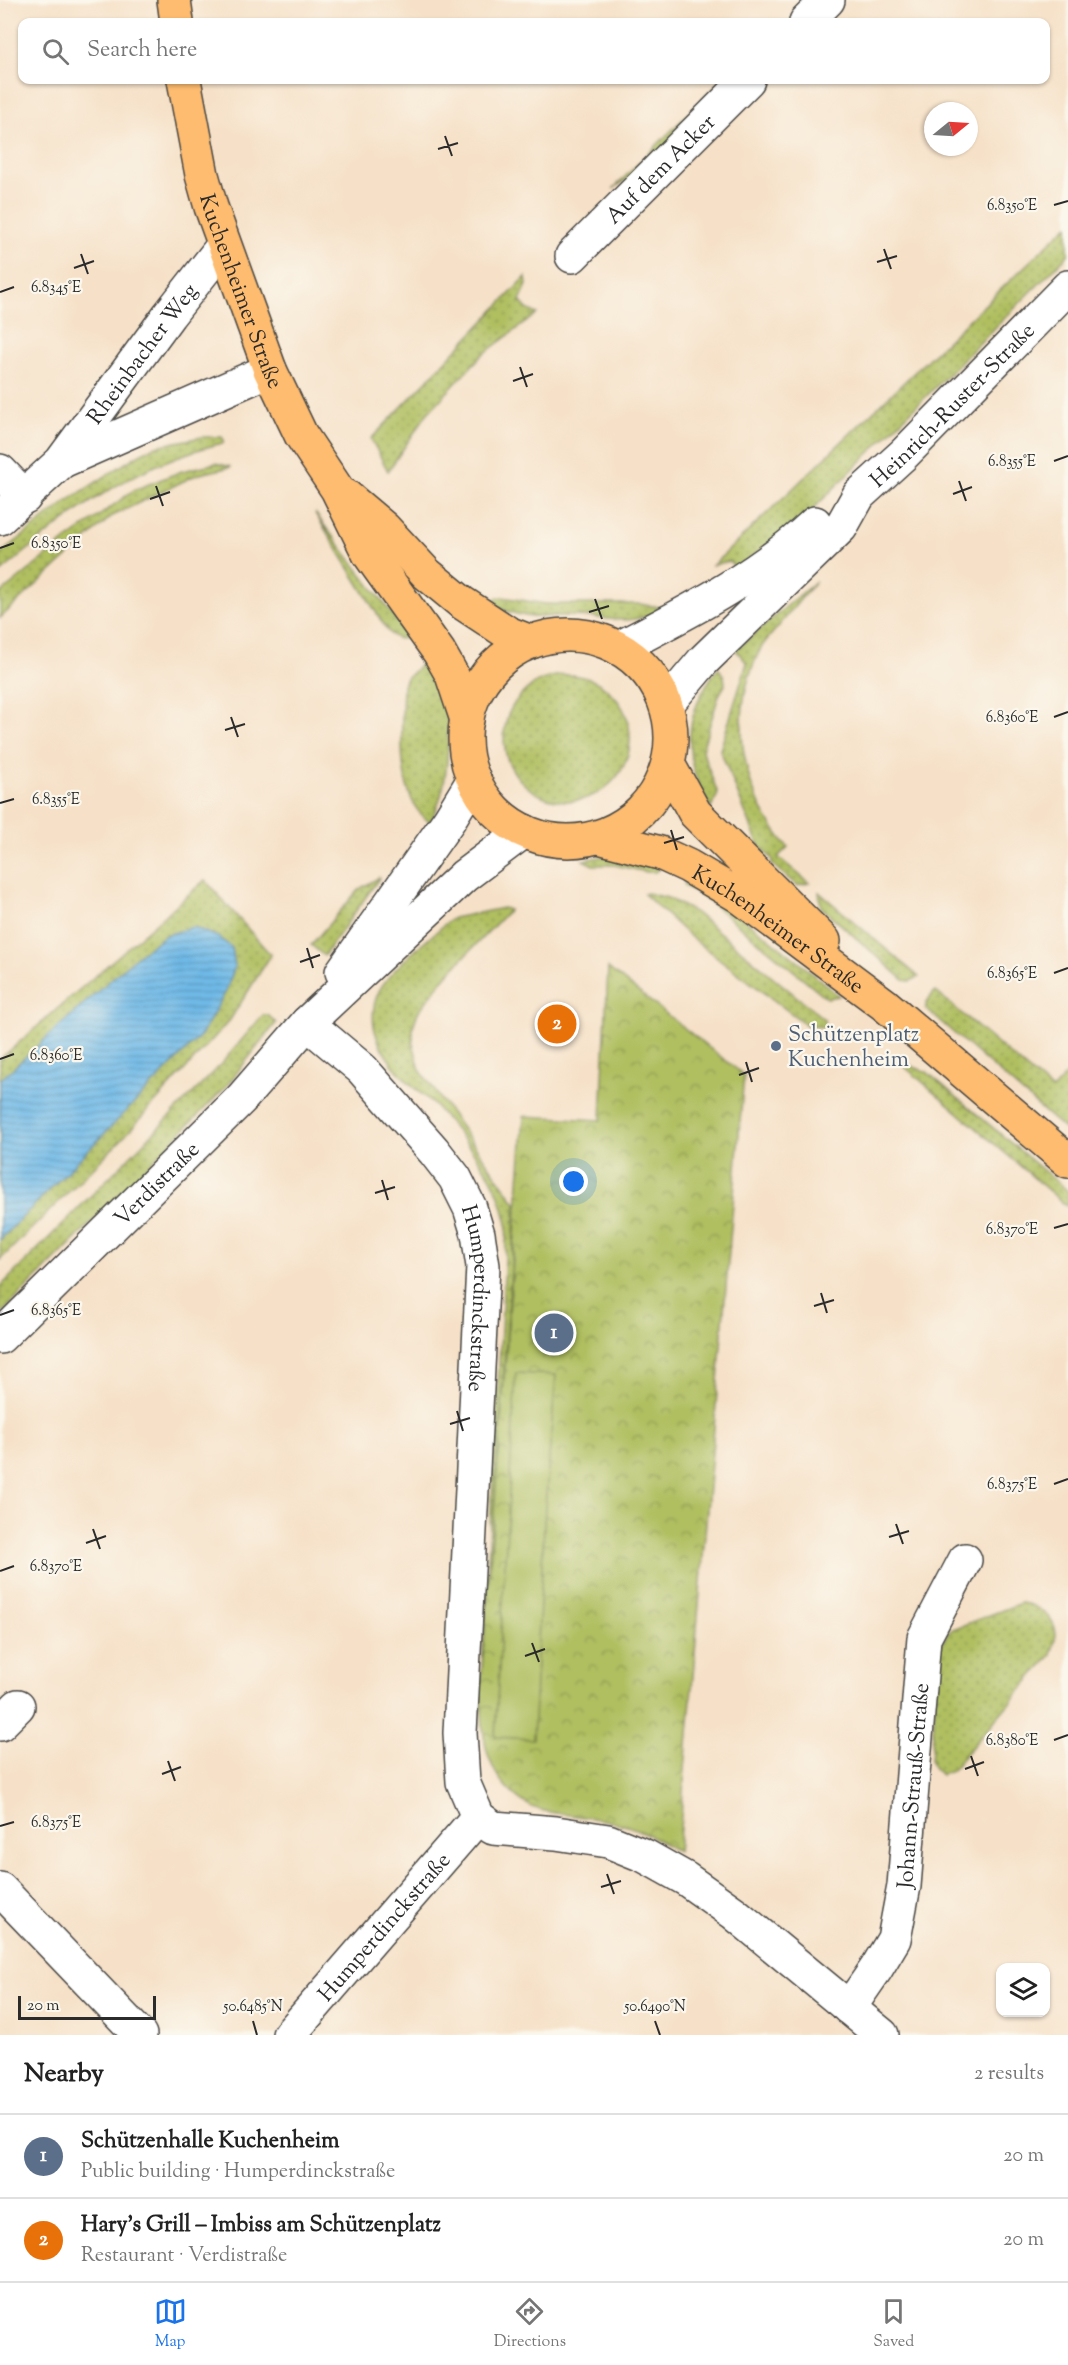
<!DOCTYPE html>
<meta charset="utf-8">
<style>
:root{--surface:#fff;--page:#f6f6f6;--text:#222;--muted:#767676;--line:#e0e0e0;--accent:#1a73e8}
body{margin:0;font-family:"Sorts Mill Goudy",serif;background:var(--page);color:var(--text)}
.controls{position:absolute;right:18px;bottom:18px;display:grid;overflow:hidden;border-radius:12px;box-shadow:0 2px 4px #0004}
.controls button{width:54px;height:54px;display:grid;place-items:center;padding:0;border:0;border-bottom:2px solid var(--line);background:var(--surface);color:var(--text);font:30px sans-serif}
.compass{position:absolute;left:924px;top:102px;width:54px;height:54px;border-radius:50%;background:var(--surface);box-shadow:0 2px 4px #0004;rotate:72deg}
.scale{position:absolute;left:18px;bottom:15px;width:138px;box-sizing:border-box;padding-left:6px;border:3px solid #2b2b2b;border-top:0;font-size:16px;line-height:21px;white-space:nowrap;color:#2b2b2b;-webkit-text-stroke:4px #fbf7ec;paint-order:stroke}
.you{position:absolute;left:574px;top:1182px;width:21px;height:21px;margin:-15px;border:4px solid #fff;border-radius:50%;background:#1a73e8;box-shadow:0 0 0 9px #1a73e833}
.badge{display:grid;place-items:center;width:39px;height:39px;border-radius:50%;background:var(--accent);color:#fff;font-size:20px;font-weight:700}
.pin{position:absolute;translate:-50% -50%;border:3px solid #fff;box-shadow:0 2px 6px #0006}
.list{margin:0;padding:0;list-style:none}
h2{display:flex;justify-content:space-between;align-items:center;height:78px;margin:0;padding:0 24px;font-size:26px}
h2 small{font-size:20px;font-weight:400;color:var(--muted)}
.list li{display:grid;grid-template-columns:39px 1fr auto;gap:18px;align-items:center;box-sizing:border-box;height:84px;padding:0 24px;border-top:2px solid var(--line)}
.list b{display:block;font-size:22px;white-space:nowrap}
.list p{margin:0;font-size:20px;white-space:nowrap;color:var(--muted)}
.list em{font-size:20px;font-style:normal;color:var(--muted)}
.icon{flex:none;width:33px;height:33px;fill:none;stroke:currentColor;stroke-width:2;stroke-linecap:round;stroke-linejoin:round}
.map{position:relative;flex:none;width:1068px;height:2035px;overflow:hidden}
.search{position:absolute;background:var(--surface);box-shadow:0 2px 4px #0004;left:18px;right:18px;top:18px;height:66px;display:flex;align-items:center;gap:15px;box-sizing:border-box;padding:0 21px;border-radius:12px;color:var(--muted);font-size:22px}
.sheet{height:246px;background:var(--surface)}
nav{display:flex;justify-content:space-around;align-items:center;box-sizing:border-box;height:84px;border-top:2px solid var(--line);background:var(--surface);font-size:16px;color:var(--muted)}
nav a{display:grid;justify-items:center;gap:3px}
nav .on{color:var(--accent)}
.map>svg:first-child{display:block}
.grass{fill:url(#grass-dots);stroke:#6e7546;stroke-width:1.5}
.park{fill:url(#park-crowns);stroke:#6e7546;stroke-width:1.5}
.pitch{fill:#b0bf61;stroke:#6e7546;stroke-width:1.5}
.water{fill:url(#water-rules);stroke:#4d7289;stroke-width:1.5}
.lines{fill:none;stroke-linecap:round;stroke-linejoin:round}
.street-casing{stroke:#494643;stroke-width:36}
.primary-casing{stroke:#494643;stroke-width:36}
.street{stroke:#fff;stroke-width:33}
.primary{stroke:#fdbc70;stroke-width:33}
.ticks{fill:none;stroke:#2b2b2b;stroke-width:2}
.service-dot{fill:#5c6f8a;stroke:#fbf7ec;stroke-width:2}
.labels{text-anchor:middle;stroke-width:4.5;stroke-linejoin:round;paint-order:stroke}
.street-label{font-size:22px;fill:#2b2b2b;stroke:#fbf7ec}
.service-label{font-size:22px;fill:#4e5e75;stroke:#fbf7ec;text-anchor:start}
.ticks-label{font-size:15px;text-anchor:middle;fill:#2b2b2b;stroke:#fbf7ec;stroke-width:4.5;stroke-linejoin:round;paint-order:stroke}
</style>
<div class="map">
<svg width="1068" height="2035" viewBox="0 0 1068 2035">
<defs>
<pattern id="grass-dots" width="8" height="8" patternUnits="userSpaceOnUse" patternTransform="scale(1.5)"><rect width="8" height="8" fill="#b0bf61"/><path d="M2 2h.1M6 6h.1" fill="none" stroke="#8f9b50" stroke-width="1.8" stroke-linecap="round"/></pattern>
<pattern id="park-crowns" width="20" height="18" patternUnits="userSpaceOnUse" patternTransform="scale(1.5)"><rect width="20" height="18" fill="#b0bf61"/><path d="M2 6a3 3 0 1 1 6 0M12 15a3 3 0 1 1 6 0" fill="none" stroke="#8f9b50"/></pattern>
<pattern id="water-rules" width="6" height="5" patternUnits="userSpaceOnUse" patternTransform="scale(1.5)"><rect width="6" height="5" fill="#6fb9e7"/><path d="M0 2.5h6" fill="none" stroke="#5b97bb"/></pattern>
</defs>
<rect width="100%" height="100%" fill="#fbf7ec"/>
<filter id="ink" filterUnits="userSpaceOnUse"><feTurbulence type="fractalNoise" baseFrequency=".0167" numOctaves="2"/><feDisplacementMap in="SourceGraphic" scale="12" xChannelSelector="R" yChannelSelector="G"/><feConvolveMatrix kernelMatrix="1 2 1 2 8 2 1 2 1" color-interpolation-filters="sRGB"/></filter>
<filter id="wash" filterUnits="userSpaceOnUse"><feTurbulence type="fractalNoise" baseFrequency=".008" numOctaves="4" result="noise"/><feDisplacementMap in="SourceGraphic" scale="24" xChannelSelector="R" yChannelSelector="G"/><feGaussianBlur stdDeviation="1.35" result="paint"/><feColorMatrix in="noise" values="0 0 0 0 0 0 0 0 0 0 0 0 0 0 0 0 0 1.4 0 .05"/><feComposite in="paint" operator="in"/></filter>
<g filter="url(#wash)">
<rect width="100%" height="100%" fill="#f6e1c8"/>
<!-- grass -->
<g class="grass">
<path d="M722,80H735L649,164L613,189Z"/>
<path d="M1068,225V255L802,520L735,569L730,561L713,565Z"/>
<path d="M526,277L527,285L520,301L527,309L537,314L482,355L427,414L388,471L371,439Z"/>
<path d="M202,437H222L224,440L223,443C130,465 71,513 0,573V554L67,501L138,455L156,446Z"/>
<path d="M216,463L231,467L196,475L112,516L0,618V594L61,544L134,490L182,471Z"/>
<path d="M315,513L409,636C400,642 393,638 387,630Z"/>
<path d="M816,581C803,596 791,611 778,627C772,634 765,641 761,648C727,714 740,792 788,847L778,857L809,883L797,886L771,863L773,860L759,846L720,750L747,663L736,650Z"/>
<path d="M502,597L546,604H640L665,608C628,628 613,617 575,616C563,615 551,617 538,617C521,617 505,611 489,604L496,598Z"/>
<path d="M426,659C431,670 439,682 442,693C453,728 449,790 430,822C394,800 402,723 403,686L405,680Z"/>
<path d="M718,668L724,675L725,685L719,695L702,750L718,794L711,808C680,759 683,714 718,668Z"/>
<circle cx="567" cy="738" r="63"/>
<path d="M610,855L660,868L655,872H647L614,865H593L583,860Z"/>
<path d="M380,877L324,956L311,945L359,889Z"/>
<path d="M205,880L271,955L230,1020L122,1139L0,1260V1059Z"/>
<path d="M684,882L719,900L788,953L839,996L827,998L710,902L685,886Z"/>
<path d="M819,892L919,977L910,981L904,980L821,907Z"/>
<path d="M647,893L668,898L696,913L825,1020L824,1027L808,1026L694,940L644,894Z"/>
<path d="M503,908L509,910L446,976L418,1012L413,1027V1043L420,1070L516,1203L481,1683L507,1224C503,1207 498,1188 488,1173C472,1149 453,1126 434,1105C427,1097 417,1091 410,1084C385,1059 362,1027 379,991C390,969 428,940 446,923L453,918Z"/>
<path d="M935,991L1052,1090L1068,1073V1132L926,1009V1003Z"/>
<path d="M263,1015H268L276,1023L224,1089L0,1315V1287L215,1071Z"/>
<path d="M898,1061L927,1072L1068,1191V1207Z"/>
<path d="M1021,1603C1036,1604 1056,1618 1056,1635C1055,1641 1053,1648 1051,1655L951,1771L941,1775L933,1767L931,1761L939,1648L948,1633L953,1629Z"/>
</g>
<!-- park -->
<path class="park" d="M608,968L744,1075L678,1852C665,1844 652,1835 638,1830C610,1818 579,1817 549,1812C535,1810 523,1803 513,1794C480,1765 482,1723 481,1683L524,1116L601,1120Z"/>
<!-- pitch -->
<path class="pitch" d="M516,1373L556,1375L545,1507L533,1739L495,1737Z"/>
<!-- water -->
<path class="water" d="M193,927L218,937L232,948L235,966L226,991L202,1034L0,1240V1080L138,955L166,935Z"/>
</g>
<g filter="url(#ink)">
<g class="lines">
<defs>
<g id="street">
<path d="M806,22L828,0"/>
<path id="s1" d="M572,256L748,80"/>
<path d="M65,460L270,370"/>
<path d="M0,471L25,497"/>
<path id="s2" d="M0,518L61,462L169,315L223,246"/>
<path d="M619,648C688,612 758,577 815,523"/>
<path id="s3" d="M666,705L704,660L841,527L859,495L904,454L1068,287"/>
<path d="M342,972L449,820L474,779"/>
<path id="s4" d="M307,1023L362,1069L434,1151L455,1178L470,1208L478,1234L483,1266L460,1733L463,1782L478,1817L493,1828L556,1833L608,1841L645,1856L686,1879L734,1913L882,2035"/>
<path id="s5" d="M0,1337L241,1099L307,1023L464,876L524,831"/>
<path d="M0,1724L18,1706"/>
<path d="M0,1889L140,2035"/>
<path id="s6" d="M849,2008L876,1969L894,1939L904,1886L924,1638L965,1560"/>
<path id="s7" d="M289,2035L478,1817"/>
</g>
<g id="primary">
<path d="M174,0L177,22"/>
<path id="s8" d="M184,80L202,175L211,207L270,370L301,435L337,489L369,554L439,652L452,675L467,720"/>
<path d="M346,496L384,528L427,574L461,602L508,633L531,642"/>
<circle cx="568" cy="738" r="103"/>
<path d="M668,764L695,813L824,941"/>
<path id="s9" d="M599,837L660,853L688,866L739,896L885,1005L1068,1161"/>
</g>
</defs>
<!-- street casing -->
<use href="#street" class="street-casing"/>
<!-- primary casing -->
<use href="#primary" class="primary-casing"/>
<!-- street -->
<use href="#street" class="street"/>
<!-- primary -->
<use href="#primary" class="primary"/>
</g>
</g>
<!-- ticks -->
<path class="ticks" d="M445,136L452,156M438,149L458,143M1054,205L1068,201M884,249L891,269M81,254L88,274M877,262L897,256M74,268L94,261M0,292L14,287M520,367L527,387M513,381L533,374M1054,461L1068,456M959,481L966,501M156,486L163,506M953,494L972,487M150,499L170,492M0,548L14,543M595,599L602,619M589,612L609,606M231,717L238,737M1054,717L1068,712M225,730L245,724M0,803L14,799M671,830L677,850M664,843L684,837M307,948L313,968M300,962L320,955M1054,973L1068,968M0,1059L14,1054M746,1062L752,1082M739,1075L759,1068M382,1180L388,1200M375,1193L395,1187M1054,1228L1068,1224M821,1293L827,1313M814,1306L834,1300M0,1315L14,1310M457,1411L463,1431M450,1424L470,1418M1054,1484L1068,1479M896,1524L903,1544M93,1529L100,1549M889,1537L909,1531M86,1543L106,1536M0,1571L14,1566M532,1643L539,1662M525,1656L545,1649M1054,1740L1068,1735M971,1756L978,1776M168,1761L175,1781M965,1769L984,1762M162,1774L181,1767M0,1826L14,1822M607,1874L614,1894M601,1887L621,1881M253,2021L257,2035M655,2021L660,2035"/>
<!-- markers -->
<circle class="service-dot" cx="776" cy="1046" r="6"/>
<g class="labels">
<!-- street labels -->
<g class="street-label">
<text dy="8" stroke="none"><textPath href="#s1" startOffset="124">Auf dem Acker</textPath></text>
<text dy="8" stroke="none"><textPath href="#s8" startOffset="219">Kuchenheimer Straße</textPath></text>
<text dy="8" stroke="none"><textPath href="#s2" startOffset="218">Rheinbacher Weg</textPath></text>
<text dy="8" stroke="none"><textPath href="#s3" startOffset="416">Heinrich-Ruster-Straße</textPath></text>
<text dy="8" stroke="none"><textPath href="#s9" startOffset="204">Kuchenheimer Straße</textPath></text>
<text dy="8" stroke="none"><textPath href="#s5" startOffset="219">Verdistraße</textPath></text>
<text dy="8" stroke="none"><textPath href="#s4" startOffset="340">Humperdinckstraße</textPath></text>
<text dy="8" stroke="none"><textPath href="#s6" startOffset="237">Johann-Strauß-Straße</textPath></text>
<text dy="8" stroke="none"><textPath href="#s7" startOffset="144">Humperdinckstraße</textPath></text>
</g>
<!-- service labels -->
<g class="service-label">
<text x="788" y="1041">Schützenplatz<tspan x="788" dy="25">Kuchenheim</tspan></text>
</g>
</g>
<g class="ticks-label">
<text x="1012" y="210">6.8350°E</text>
<text x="56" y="292">6.8345°E</text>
<text x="1012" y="466">6.8355°E</text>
<text x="56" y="548">6.8350°E</text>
<text x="1012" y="722">6.8360°E</text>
<text x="56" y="804">6.8355°E</text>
<text x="1012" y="978">6.8365°E</text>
<text x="56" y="1060">6.8360°E</text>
<text x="1012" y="1234">6.8370°E</text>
<text x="56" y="1315">6.8365°E</text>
<text x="1012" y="1489">6.8375°E</text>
<text x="56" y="1571">6.8370°E</text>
<text x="1012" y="1745">6.8380°E</text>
<text x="56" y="1827">6.8375°E</text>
<text x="253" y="2011">50.6485°N</text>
<text x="655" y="2011">50.6490°N</text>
</g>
</svg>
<div class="controls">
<button><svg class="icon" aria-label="layers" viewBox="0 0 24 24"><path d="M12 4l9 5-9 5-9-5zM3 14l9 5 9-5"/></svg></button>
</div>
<svg class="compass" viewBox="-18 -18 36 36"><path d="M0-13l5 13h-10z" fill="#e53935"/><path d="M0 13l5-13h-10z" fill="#767676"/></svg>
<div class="scale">20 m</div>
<div class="you"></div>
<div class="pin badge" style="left:554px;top:1333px;background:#5c6f8a">1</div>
<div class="pin badge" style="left:557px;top:1024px;background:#e8710a">2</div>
<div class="search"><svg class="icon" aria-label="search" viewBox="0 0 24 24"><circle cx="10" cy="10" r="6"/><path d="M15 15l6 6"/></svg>Search here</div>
</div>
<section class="sheet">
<h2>Nearby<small>2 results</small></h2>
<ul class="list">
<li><span class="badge" style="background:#5c6f8a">1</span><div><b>Schützenhalle Kuchenheim</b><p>Public building · Humperdinckstraße</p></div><em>20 m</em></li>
<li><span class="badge" style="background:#e8710a">2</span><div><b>Hary’s Grill – Imbiss am Schützenplatz</b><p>Restaurant · Verdistraße</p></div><em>20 m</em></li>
</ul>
</section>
<nav>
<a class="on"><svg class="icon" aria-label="map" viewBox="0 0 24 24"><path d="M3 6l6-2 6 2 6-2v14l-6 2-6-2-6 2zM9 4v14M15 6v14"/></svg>Map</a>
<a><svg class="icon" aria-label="directions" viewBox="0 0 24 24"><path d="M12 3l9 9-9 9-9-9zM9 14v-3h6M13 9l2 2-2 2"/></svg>Directions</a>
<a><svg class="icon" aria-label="saved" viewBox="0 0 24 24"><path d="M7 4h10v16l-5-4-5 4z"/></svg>Saved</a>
</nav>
